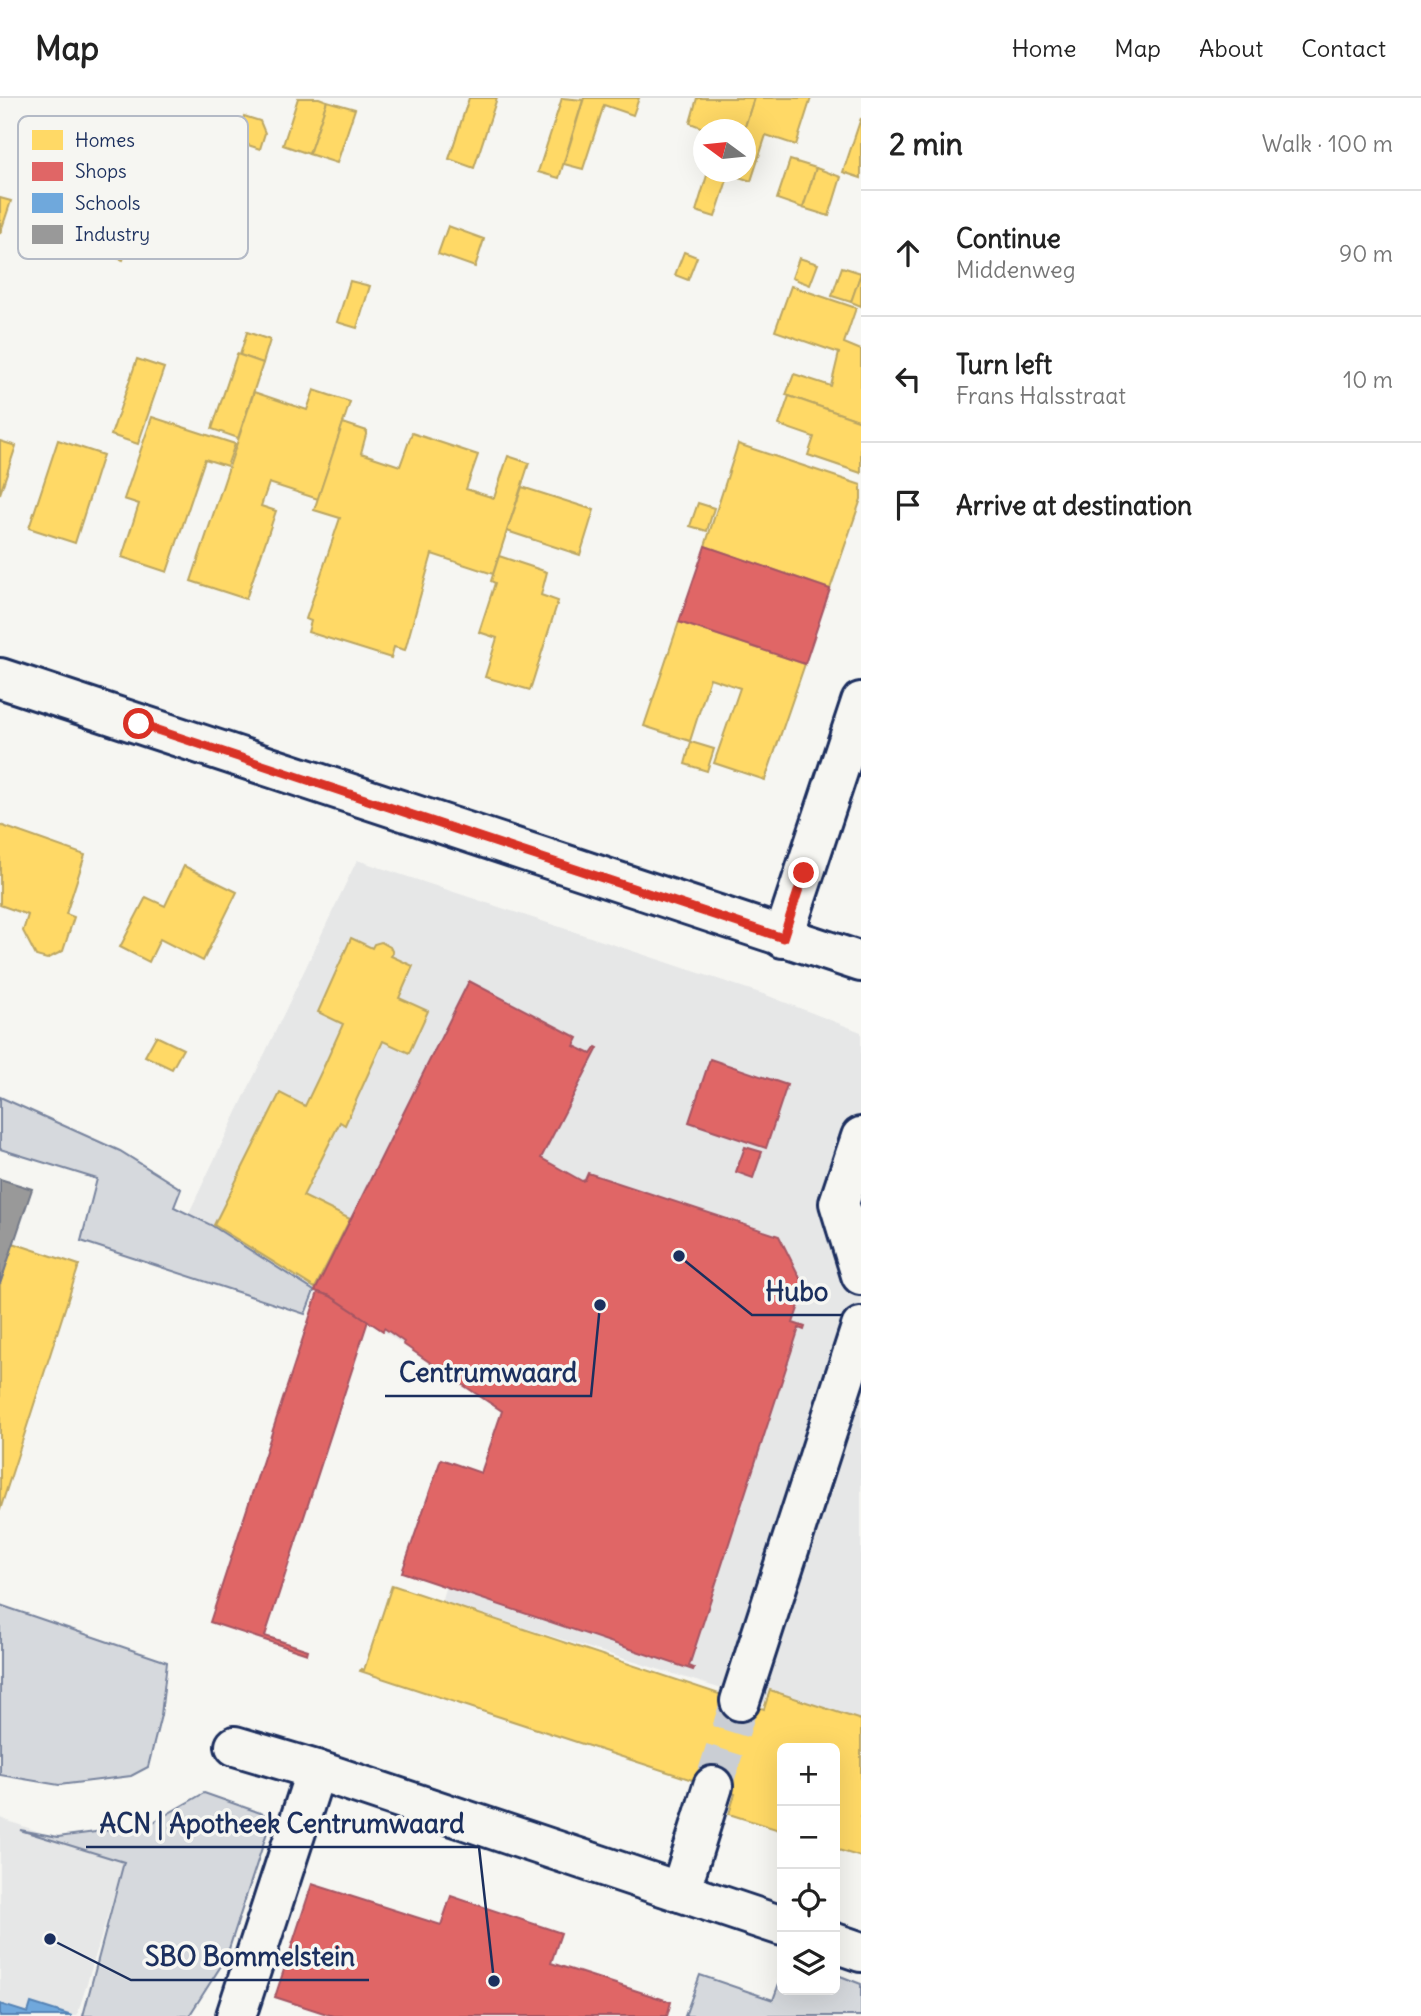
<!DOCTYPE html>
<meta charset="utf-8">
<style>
:root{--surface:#fff;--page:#f2f2f2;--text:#222;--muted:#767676;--line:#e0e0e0}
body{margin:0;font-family:Delius,sans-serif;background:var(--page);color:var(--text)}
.controls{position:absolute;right:21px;bottom:21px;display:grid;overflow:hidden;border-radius:10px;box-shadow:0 7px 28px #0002}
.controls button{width:63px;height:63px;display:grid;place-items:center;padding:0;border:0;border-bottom:2px solid var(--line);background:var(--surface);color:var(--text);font:35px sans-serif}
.compass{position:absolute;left:693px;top:21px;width:63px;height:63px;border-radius:50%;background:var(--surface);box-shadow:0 7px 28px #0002;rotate:285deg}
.stop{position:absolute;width:21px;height:21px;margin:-16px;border:5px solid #d93025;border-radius:50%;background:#fff}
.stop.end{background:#d93025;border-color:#fff;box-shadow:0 2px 7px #0008}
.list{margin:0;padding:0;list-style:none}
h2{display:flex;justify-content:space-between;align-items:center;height:91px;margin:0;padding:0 28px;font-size:30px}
h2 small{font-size:23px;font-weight:400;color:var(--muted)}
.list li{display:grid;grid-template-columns:46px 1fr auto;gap:21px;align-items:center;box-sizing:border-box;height:126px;padding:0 28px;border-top:2px solid var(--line)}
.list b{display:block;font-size:26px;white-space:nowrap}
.list p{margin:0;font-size:23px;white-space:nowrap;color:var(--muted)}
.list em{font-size:23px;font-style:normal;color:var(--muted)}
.icon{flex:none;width:38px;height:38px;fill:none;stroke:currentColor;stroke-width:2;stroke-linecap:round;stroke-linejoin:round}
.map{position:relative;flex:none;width:861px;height:1918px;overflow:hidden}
header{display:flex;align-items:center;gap:42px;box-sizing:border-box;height:98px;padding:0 35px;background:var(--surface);border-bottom:2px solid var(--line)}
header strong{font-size:33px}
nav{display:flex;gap:38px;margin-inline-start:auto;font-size:24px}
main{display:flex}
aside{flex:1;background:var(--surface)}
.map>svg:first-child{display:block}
.built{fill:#e6e7e7}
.green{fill:#d6d9dd;stroke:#78849e;stroke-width:2}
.homes{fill:#ffd966;stroke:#bba664;stroke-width:2}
.shops{fill:#e06666;stroke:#a55664;stroke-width:2}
.schools{fill:#6fa8dc;stroke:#5684b6;stroke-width:2}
.industry{fill:#999;stroke:#737987;stroke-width:2}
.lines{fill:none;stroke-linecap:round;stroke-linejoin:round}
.minor-tunnel{stroke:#caced4;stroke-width:38;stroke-dasharray:38 19;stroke-linecap:butt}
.minor-casing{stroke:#1b2f5e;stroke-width:44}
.tertiary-casing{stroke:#1b2f5e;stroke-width:44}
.minor{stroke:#f6f6f2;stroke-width:38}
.tertiary{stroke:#f6f6f2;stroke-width:38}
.route{stroke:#d93025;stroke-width:9}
.key{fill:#f6f6f2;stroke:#b4bac6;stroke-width:2}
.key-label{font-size:19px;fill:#1b2f5e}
.leader{fill:none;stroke:#1b2f5e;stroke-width:2.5}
.callout-dot{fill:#1b2f5e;stroke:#f6f6f2;stroke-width:2.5}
.callout-label{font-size:26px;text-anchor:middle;font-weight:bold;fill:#1b2f5e;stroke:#f6f6f2;stroke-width:7;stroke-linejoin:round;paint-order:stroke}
</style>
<header>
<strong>Map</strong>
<nav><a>Home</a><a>Map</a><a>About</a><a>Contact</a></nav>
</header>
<main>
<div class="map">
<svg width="861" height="1918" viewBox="0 0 861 1918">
<rect width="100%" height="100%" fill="#f6f6f2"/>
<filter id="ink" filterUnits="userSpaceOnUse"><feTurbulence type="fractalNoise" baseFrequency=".0143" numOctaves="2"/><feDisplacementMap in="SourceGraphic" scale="14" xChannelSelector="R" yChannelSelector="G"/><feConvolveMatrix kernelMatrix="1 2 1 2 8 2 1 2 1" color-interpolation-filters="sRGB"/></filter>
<g filter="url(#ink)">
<!-- built -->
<g class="built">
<path d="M357,762L766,897L861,934V1634L441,1504L480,1373L501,1314L366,1221L187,1119Z"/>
<path d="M0,1720L124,1764L77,1918H0Z"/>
</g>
<!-- green -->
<g class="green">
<path d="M0,999L120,1053L181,1091L174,1109L211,1127L314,1193L305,1216L81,1143L97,1081L0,1051Z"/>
<path d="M0,1507L167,1564L161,1617L148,1669L131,1678L59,1687L0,1677Z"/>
<path d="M204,1695L272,1719L226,1860L189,1918H83L124,1764L20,1732L58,1739L148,1727Z"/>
<path d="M835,1876L861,1886V1918H685L700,1877L773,1902L782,1877V1892H835Z"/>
</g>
<!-- homes -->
<g class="homes">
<path d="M298,0H319L327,3L309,56L283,47Z"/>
<path d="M469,0H497L474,70L449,61Z"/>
<path d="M562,0L583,2L559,80L538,74Z"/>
<path d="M584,0H639L633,17L604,7L583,71L564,66Z"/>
<path d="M697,0H754L744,32H708L690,25Z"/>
<path d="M754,0H811L796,47L766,37L751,83L729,76L730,74H746V32H744Z"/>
<path d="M327,3L355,11L337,65L309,56Z"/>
<path d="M244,18L260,23L265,35L260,51L236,43Z"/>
<path d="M861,20V80L843,74Z"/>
<path d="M790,62L816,70L803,110L777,101Z"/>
<path d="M816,70L841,79L829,118L803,110Z"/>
<path d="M708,74L729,76L715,119L696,113Z"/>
<path d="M0,100L11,103L0,136Z"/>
<path d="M448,128L484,141L475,169L438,156Z"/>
<path d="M114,129L132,134L123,162L105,156Z"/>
<path d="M684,154L697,159L688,182L675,177Z"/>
<path d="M799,160L818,166L810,187L792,180Z"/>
<path d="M842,169L861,175L851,204L832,198Z"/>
<path d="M861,175V208L851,204Z"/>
<path d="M350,183L370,188L357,230L337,224Z"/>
<path d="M791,188L856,210L844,245L861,252V323L786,297L794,276L831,288L839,255L775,233Z"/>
<path d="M247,234L270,242L263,265L240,257Z"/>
<path d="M237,256L263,265L238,340L212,331Z"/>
<path d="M137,261L164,270L138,346L111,337Z"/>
<path d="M314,292L350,304L318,401L269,385L261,408L276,413L246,501L191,483L254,294L307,312Z"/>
<path d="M789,298L861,323V375L808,357L814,339L779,327Z"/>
<path d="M152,319L235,346L227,368L205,361L167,474L122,459L139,406L124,401Z"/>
<path d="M343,325L367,333L361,355L400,368L412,335L478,357L466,391L494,400L508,358L529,365L493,476L432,456L405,552L394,549L391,560L308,534L311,523L306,521L340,420L314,412Z"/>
<path d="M58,342L103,357L75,445L29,430Z"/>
<path d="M0,343L16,348L0,396Z"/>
<path d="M738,346L861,387V401L830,491L705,448Z"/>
<path d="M522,389L594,412L580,457L507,433Z"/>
<path d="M698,405L714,410L707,433L690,428Z"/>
<path d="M499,458L547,474L541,497L558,503L530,592L485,579L497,540L479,534L495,485L491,483Z"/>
<path d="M679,524L805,566L765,682L714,665L740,590L710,580L690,643L644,628Z"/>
<path d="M691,644L714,651L707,673L685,666Z"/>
<path d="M0,727L85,757L66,816L74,819L63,853L47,861L36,858L23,833L28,817L0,807Z"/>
<path d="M184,768L237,794L203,863L160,841L149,864L120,849L146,799L165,808Z"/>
<path d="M351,840L372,850L374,846L381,844L390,849L393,855L391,858L413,868L399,900L428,913L409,955L383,943L345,1027L340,1024L303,1098L350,1121L315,1190L214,1127L280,995L305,1008L325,966L343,926L318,914Z"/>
<path d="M156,938L183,951L172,971L145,958Z"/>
<path d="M13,1145L79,1167L0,1412V1186Z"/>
<path d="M392,1487L764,1611L770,1592L861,1622V1759L835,1751V1650H782V1733L729,1716L735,1696L360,1573L361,1571L364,1572Z"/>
</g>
<!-- shops -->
<g class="shops">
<path d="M705,448L830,491L805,566L679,524Z"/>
<path d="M469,883L578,940L574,948L591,956L596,949L598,950L541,1060L582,1083L585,1082L588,1075L779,1138L805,1190L793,1225L805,1229L804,1232L799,1230L689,1568L694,1570L693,1572L402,1474L441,1361L481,1375L502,1313L460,1285L462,1282L446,1271L444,1274L403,1246L404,1244L384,1230L383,1233L330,1198L315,1193Z"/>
<path d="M710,961L787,987L766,1050L689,1024Z"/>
<path d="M745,1049L762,1054L753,1080L736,1074Z"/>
<path d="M318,1194L330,1198L368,1223L265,1538L308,1552L307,1556L210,1524Z"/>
<path d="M312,1786L441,1827L451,1798L561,1835L551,1865L671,1904L667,1918H333L275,1899Z"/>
</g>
<!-- schools -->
<path class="schools" d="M31,1905L72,1918H0V1906L28,1915Z"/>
<!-- industry -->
<path class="industry" d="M0,1081L32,1091L0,1186Z"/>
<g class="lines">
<!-- minor-tunnel -->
<path class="minor-tunnel" d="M713,1688L740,1603"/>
<defs>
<g id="minor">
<path d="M783,840L861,604"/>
<path d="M861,1039L839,1105L861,1177"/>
<path d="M740,1603L861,1229"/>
<path d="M235,1648L316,1672L782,1828"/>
<path d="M680,1794L713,1688"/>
<path d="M835,1845L861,1854"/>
<path d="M236,1918L316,1672"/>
</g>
<path id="tertiary" d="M0,580L861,864"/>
</defs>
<!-- minor casing -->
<use href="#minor" class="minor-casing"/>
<!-- tertiary casing -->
<use href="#tertiary" class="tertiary-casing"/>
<!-- minor -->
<use href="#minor" class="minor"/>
<!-- tertiary -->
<use href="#tertiary" class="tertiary"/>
</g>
</g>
<g class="lines" filter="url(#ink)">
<!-- route -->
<path class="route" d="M139,626L783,840L804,775"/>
</g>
<!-- legend -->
<rect x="18" y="18" width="230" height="143" rx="10" class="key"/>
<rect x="32" y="32" width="31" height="20" fill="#ffd966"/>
<rect x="32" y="64" width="31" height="19" fill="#e06666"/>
<rect x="32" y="95" width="31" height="20" fill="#6fa8dc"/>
<rect x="32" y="127" width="31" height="19" fill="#999"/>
<g class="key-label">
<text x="75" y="49">Homes</text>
<text x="75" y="80">Shops</text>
<text x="75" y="112">Schools</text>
<text x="75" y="143">Industry</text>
</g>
<!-- callouts -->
<path class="leader" d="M679 1158L752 1217H843M600 1207L591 1298H385M494 1883L479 1749H86M50 1841L131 1882H369"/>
<g class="callout-dot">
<circle cx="679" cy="1158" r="7"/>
<circle cx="600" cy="1207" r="7"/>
<circle cx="494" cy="1883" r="7"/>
<circle cx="50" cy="1841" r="7"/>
</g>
<g class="callout-label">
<text x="797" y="1203">Hubo</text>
<text x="488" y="1284">Centrumwaard</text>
<text x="282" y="1735">ACN | Apotheek Centrumwaard</text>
<text x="250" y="1868">SBO Bommelstein</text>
</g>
</svg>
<div class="controls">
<button>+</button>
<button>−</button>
<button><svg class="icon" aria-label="locate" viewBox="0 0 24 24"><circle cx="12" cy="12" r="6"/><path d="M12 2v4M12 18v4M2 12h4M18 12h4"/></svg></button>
<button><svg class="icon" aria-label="layers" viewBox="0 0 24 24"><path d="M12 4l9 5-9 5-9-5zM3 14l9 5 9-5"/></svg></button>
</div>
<svg class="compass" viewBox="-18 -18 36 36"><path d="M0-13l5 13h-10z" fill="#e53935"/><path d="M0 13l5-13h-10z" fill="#767676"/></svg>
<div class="stop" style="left:139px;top:626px"></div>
<div class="stop end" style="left:804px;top:775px"></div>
</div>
<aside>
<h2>2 min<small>Walk · 100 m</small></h2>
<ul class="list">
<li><svg class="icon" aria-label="ahead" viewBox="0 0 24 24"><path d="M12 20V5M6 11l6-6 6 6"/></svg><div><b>Continue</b><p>Middenweg</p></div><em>90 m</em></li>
<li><svg class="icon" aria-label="left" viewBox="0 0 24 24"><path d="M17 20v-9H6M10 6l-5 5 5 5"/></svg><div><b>Turn left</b><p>Frans Halsstraat</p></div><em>10 m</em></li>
<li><svg class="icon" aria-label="arrive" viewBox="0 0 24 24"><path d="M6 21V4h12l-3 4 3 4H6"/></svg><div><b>Arrive at destination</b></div></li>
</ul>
</aside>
</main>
